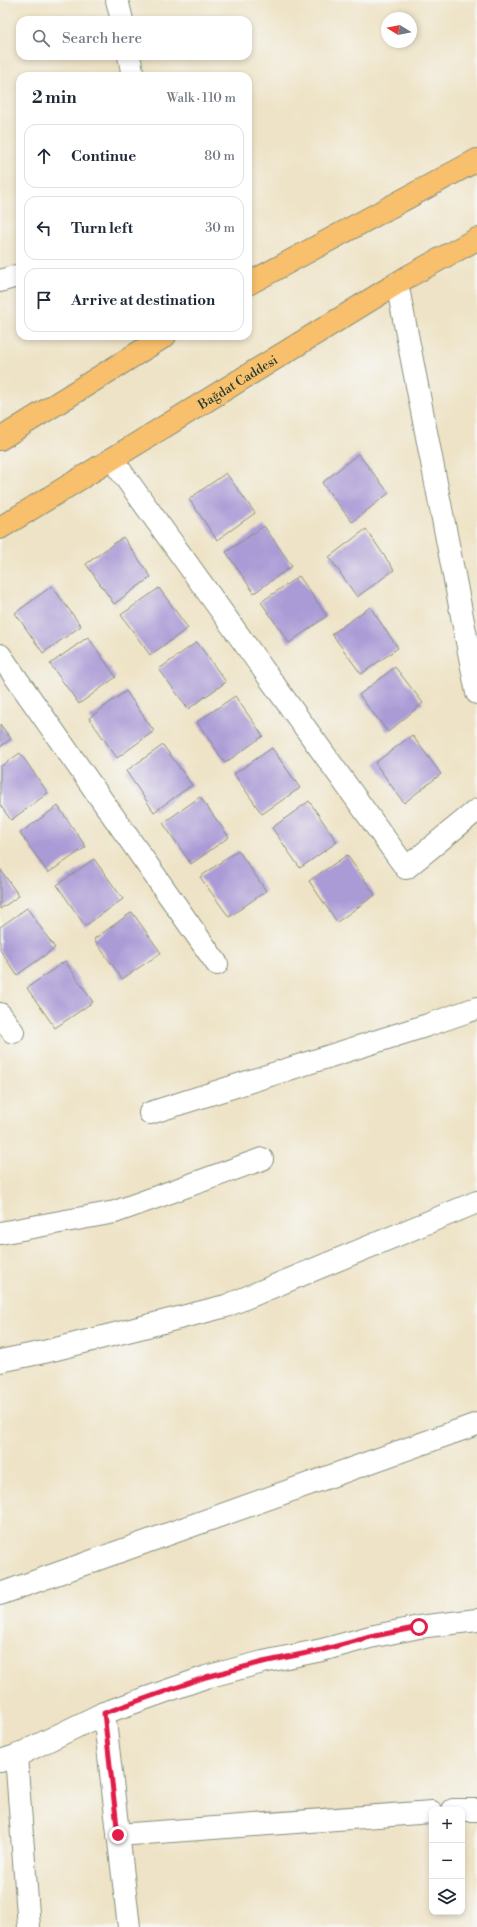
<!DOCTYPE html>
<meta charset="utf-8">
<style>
:root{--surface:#fff;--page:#f2f2f3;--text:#1f2937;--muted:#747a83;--line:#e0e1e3}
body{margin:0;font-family:"Libre Bodoni",serif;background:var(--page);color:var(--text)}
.controls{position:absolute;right:12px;bottom:12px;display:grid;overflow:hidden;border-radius:8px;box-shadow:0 2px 6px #0003}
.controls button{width:36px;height:36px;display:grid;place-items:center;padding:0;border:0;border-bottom:1px solid var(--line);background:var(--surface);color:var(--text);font:20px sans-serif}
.compass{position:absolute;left:381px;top:12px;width:36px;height:36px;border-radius:50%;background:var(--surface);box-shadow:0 2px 6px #0003;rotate:280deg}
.stop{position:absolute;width:12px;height:12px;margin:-9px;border:3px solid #e11d48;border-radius:50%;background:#fff}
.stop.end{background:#e11d48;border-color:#fff;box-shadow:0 1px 4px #0008}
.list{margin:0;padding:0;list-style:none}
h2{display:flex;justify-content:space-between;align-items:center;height:52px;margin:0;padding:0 16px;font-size:17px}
h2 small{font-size:13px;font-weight:400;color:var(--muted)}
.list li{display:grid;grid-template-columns:26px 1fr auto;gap:12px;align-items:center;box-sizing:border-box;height:64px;margin:0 8px 8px;padding:0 8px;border:1px solid var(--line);border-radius:12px}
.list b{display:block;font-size:15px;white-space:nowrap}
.list em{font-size:13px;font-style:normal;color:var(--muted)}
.icon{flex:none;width:22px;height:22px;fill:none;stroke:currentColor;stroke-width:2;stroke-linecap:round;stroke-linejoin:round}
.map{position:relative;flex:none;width:477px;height:1927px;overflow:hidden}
.search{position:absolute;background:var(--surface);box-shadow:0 2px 6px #0003;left:16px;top:16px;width:236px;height:44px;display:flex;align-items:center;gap:10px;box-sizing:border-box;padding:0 14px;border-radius:12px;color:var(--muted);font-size:15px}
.panel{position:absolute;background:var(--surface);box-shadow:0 2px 6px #0003;left:16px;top:72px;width:236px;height:268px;border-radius:12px}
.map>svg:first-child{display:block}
.building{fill:#aa9ad6}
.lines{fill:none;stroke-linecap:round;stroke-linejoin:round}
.street-casing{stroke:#86907d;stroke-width:24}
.primary-casing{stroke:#86907d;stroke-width:24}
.street{stroke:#fff;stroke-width:22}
.primary{stroke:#f8bf6c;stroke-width:22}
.route{stroke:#e11d48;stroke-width:5}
.labels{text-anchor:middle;stroke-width:3;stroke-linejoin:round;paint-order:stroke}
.street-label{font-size:13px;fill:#1f3d34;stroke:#f6f6f2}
</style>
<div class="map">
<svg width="477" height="1927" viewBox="0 0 477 1927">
<rect width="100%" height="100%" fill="#f6f6f2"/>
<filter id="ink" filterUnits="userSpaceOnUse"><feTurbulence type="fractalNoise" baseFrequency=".025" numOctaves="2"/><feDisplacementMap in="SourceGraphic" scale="8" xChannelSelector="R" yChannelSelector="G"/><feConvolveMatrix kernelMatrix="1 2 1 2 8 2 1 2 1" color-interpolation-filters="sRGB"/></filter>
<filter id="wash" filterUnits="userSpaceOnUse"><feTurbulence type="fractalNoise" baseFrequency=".012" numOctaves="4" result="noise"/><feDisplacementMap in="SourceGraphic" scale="16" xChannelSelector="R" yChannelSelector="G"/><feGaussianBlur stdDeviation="0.9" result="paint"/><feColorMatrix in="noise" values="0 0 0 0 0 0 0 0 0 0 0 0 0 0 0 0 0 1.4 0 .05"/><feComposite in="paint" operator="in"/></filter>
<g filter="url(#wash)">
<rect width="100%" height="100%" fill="#eee3c6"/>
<g id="blocks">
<!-- building -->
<g class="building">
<path d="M358,454L389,493L352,522L322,483Z"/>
<path d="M226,473L255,513L217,540L189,499Z"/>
<path d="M264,526L292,566L254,593L226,552Z"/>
<path d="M366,529L394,570L357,597L329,557Z"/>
<path d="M123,537L151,577L114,604L86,564Z"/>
<path d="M299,576L327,616L289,643L261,602Z"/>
<path d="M52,586L81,626L43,653L15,613Z"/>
<path d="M159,588L188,628L150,655L121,615Z"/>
<path d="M370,607L398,648L361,674L332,634Z"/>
<path d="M88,637L116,677L79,704L50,664Z"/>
<path d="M197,642L226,682L188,709L159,669Z"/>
<path d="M395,667L423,703L388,732L359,695Z"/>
<path d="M126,691L154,731L117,758L89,718Z"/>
<path d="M235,696L263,736L225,763L197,722Z"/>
<path d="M0,724L11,739L0,747Z"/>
<path d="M412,735L441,774L404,803L375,763Z"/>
<path d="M163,745L192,785L154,812L126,771Z"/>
<path d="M272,748L300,788L262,814L234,774Z"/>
<path d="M20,753L48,793L11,820L0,805V767Z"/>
<path d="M200,797L229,837L191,864L163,823Z"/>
<path d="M309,801L337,842L300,868L272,828Z"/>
<path d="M58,806L86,847L48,873L20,833Z"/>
<path d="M238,850L266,891L229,917L200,877Z"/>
<path d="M347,855L375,895L337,922L309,881Z"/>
<path d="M94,859L123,899L85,926L57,885Z"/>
<path d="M0,869L19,896L0,909Z"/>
<path d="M27,908L55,948L17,975L0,950V927Z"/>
<path d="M132,912L161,953L122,979L94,939Z"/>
<path d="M65,961L93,1002L55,1028L27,988Z"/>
</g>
</g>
</g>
<g filter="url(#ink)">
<use href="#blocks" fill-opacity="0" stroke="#86907d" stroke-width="1"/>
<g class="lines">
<defs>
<g id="street">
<path d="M117,0L122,20"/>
<path d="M129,56L133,76"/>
<path d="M0,281L20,275"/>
<path d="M397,283L477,693"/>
<path d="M112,459L406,868L477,810"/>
<path d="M0,655L217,964"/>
<path d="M0,1014L13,1032"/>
<path d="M150,1113L428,1025L477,1008"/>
<path d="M0,1233L115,1212L262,1159"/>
<path d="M0,1361L44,1352L226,1306L477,1202"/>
<path d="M0,1594L477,1424"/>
<path d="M104,1713L129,1927"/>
<path d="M16,1756L29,1927"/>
<path d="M0,1761L16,1756L104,1713L206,1677L263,1662L322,1650L370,1637L419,1627L477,1620"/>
<path d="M453,1810H477"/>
<path d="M118,1835L432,1812"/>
</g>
<g id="primary">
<path d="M248,284L477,160"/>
<path d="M0,439L165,336"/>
<path id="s1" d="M0,528L409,276L477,239"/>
</g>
</defs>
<!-- street casing -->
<use href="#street" class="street-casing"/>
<!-- primary casing -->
<use href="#primary" class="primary-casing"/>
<!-- street -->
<use href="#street" class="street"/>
<!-- primary -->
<use href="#primary" class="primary"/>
</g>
</g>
<g class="lines" filter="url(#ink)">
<!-- route -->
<path class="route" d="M118,1835L104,1713L206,1677L263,1662L322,1650L370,1637L419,1627"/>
</g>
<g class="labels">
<!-- street labels -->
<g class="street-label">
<text dy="5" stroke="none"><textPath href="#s1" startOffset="279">Bağdat Caddesi</textPath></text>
</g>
</g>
</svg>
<div class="controls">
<button>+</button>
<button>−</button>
<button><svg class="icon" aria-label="layers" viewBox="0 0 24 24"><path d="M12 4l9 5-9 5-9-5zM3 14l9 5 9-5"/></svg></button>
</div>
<svg class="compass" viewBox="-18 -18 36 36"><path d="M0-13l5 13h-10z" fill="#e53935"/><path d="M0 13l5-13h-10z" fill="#747a83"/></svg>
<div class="stop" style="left:419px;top:1627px"></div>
<div class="stop end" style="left:118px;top:1835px"></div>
<div class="search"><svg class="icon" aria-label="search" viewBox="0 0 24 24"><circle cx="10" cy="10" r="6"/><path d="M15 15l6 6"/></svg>Search here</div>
<section class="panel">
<h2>2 min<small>Walk · 110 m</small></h2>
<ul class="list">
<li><svg class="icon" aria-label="ahead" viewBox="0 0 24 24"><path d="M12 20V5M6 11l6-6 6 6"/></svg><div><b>Continue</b></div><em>80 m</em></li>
<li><svg class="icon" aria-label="left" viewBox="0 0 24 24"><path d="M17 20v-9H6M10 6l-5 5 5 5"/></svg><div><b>Turn left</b></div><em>30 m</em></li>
<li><svg class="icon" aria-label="arrive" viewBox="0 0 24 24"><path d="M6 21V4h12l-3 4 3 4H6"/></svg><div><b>Arrive at destination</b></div></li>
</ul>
</section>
</div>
